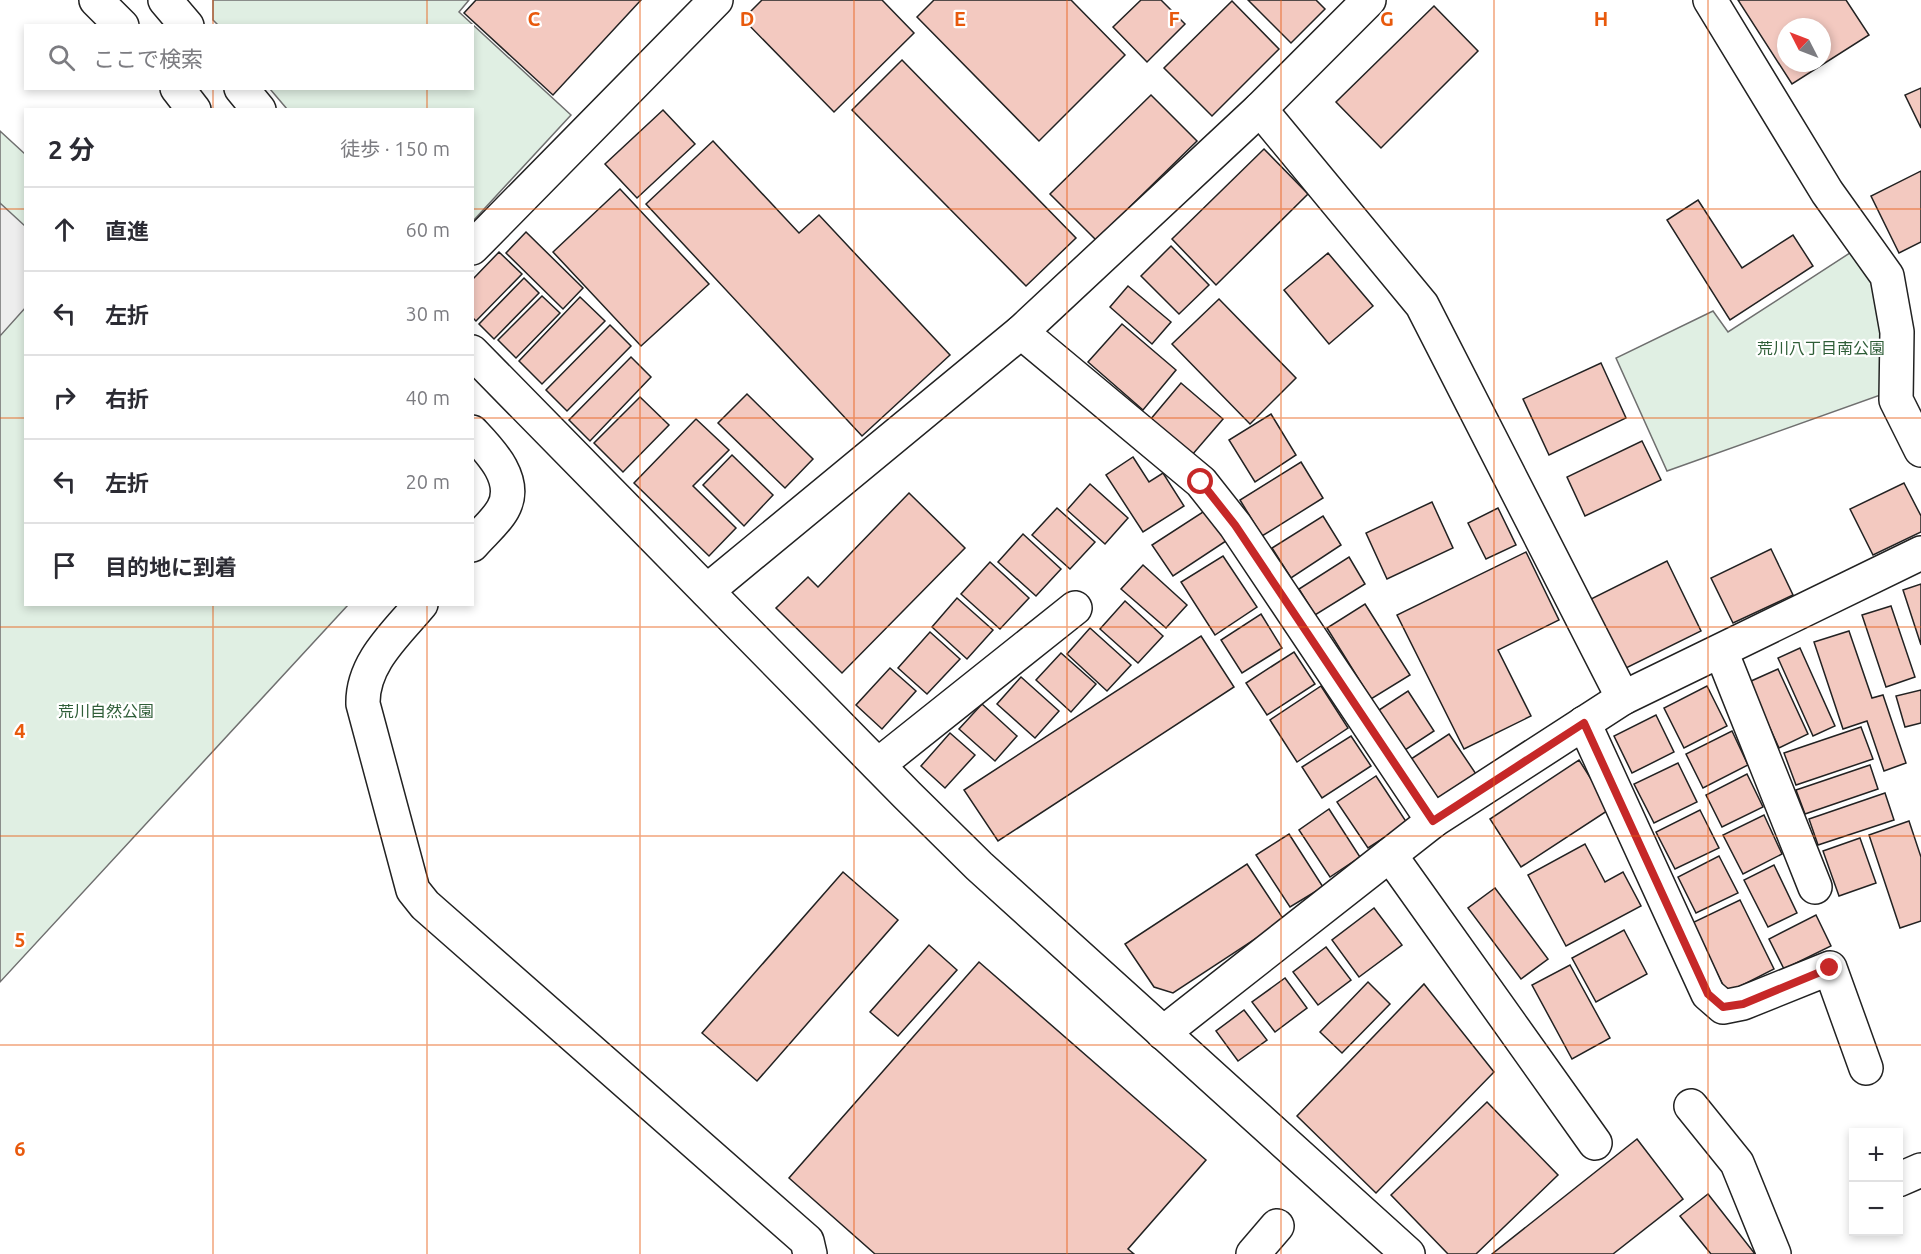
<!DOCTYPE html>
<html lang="ja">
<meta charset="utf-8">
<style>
:root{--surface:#fff;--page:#f7f7f7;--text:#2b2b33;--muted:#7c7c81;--line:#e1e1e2}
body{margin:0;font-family:Ubuntu,"Noto Sans JP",sans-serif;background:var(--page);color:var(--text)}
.controls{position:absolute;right:18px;bottom:18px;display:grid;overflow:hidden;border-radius:0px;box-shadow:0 3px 9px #0003}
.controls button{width:54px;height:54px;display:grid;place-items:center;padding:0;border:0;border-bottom:2px solid var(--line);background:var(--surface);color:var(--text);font:30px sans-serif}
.compass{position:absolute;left:1777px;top:18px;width:54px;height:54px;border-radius:50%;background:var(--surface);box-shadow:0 3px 9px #0003;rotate:312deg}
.stop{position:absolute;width:18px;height:18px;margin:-14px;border:4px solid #c62828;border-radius:50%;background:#fff}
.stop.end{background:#c62828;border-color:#fff;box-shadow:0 2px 6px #0008}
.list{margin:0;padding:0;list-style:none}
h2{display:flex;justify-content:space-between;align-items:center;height:78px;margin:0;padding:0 24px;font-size:26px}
h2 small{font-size:20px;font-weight:400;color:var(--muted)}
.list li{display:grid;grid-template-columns:39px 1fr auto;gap:18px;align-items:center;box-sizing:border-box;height:84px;padding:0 24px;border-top:2px solid var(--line)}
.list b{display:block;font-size:22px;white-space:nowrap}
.list em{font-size:20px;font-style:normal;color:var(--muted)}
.icon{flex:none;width:33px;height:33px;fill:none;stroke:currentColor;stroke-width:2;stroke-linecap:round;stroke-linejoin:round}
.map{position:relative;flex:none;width:1921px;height:1254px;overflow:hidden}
.search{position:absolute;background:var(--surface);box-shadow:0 3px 9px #0003;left:24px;top:24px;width:450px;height:66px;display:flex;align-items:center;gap:15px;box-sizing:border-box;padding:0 21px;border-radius:0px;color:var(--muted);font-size:22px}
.panel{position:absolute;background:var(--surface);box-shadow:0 3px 9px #0003;left:24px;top:108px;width:450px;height:498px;border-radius:0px}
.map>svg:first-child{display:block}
.green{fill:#e0efe3;stroke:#6f6f6f;stroke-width:1.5}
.parking{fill:#ededed;stroke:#6f6f6f;stroke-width:1.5}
.building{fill:#f3c9c0;stroke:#222;stroke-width:1.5;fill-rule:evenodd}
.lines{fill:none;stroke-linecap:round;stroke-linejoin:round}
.minor-casing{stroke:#222;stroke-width:36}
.minor{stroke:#fff;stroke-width:33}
.route{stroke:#c62828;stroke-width:8}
.grid{fill:none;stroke:#e8590c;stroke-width:1.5;stroke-opacity:0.55}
.labels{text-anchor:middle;stroke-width:4.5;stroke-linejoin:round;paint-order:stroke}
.park-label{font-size:16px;fill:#2f5e38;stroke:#fff}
.grid-label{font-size:20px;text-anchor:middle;font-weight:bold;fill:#e8590c;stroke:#fff;stroke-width:4.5;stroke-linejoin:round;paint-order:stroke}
</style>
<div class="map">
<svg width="1921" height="1254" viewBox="0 0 1921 1254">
<rect width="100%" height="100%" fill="#fff"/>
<!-- green -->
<g class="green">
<path d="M213,0H469L459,12L571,115L473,221L472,110L287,109L270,89L472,88V26L218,25L213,20Z"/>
<path d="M0,131L25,154L26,604L348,605L0,982Z"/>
<path d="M1856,249L1877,281L1886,393L1667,471L1616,358L1713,311L1728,332Z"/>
</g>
<!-- parking -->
<path class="parking" d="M0,203L25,226L26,307L0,336Z"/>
<!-- building -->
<g class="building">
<path d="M476,0H641L553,95L464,13Z"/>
<path d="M762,0H882L914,33L834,112L743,19Z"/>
<path d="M934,0H1071L1125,55L1039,141L917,17Z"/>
<path d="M1141,0H1161L1185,24L1147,62L1113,27Z"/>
<path d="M1248,0H1316L1325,9L1291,43Z"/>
<path d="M1738,0H1846L1869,35L1792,84ZM1786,27H1822V63H1786Z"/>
<path d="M1232,1L1279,49L1212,116L1164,68Z"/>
<path d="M1434,6L1478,51L1381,148L1336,102Z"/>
<path d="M902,60L1076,238L1026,286L852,110Z"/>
<path d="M1921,88V128L1905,95Z"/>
<path d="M1151,95L1197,141L1096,240L1050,194Z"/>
<path d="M663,110L695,144L637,198L605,164Z"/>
<path d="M713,141L799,233L819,215L950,355L862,436L646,204Z"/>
<path d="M1264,149L1308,194L1216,285L1172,239Z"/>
<path d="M1921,171V242L1899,253L1871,196Z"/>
<path d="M620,189L709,284L641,346L553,252Z"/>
<path d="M1698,200L1742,268L1793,235L1813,266L1730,320L1667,220Z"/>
<path d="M526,232L583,288L563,309L506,253Z"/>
<path d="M1171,246L1209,285L1179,314L1141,276Z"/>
<path d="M499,252L522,274L476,321L472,317V280Z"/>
<path d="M1328,253L1373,306L1329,344L1284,290Z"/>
<path d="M524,278L539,293L494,339L479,324Z"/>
<path d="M1128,286L1171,322L1152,344L1110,307Z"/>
<path d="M542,296L560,313L516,358L498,340Z"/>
<path d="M580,297L605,321L542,384L519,361Z"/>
<path d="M1219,299L1296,378L1250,424L1172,344Z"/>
<path d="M1122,324L1176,370L1143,410L1088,362Z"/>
<path d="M610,325L631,346L567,411L546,390Z"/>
<path d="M631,357L651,377L590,441L569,420Z"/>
<path d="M1601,363L1626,418L1549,455L1523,399Z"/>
<path d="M1181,383L1223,419L1192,455L1150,420Z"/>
<path d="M747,394L813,459L785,488L718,423Z"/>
<path d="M640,397L669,425L623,472L594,443Z"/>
<path d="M1271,414L1296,455L1255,482L1229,440Z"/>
<path d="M696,419L729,450L693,486L736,528L709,556L634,483Z"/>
<path d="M1642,441L1661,480L1585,516L1567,477Z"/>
<path d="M732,455L773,495L744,526L703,485Z"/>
<path d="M1133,457L1149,482L1163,473L1184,506L1143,532L1106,475Z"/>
<path d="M1301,462L1323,498L1262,536L1240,500Z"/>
<path d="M1904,483L1921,516V532L1873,555L1850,509Z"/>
<path d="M1090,484L1128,518L1105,544L1067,510Z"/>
<path d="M909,493L965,548L842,673L776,608L808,577L818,587Z"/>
<path d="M1432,502L1453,548L1387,579L1366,533Z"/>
<path d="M1057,508L1095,542L1070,569L1032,535Z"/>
<path d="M1498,508L1516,545L1486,559L1468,523Z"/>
<path d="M1206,510L1226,541L1173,576L1152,545Z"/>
<path d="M1323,516L1341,545L1291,578L1272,548Z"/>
<path d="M1023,534L1061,569L1036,596L998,562Z"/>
<path d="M1771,549L1793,595L1733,623L1711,578Z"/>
<path d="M1526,552L1559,620L1498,650L1531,716L1464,749L1397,615Z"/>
<path d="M1223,556L1257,607L1215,635L1181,582Z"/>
<path d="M1349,557L1365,584L1315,615L1299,589Z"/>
<path d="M1667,561L1701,631L1626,668L1591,599Z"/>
<path d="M990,562L1029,598L1000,629L961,594Z"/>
<path d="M1143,565L1187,605L1166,628L1121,589Z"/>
<path d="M1921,584V645L1903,590Z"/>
<path d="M957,598L993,630L967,659L932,627Z"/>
<path d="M1125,601L1163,636L1138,663L1100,629Z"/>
<path d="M1365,604L1410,675L1371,699L1327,628Z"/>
<path d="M1891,606L1915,677L1886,687L1862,615Z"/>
<path d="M1261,614L1282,648L1242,673L1221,640Z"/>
<path d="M1090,628L1131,665L1107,691L1067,654Z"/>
<path d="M1849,631L1872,698L1883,695L1906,763L1884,771L1867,721L1843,729L1814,642Z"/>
<path d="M930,632L960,659L927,694L898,668Z"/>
<path d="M1201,636L1234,687L998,841L964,790Z"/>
<path d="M1800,648L1835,726L1813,736L1778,658Z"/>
<path d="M1294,652L1315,684L1267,715L1246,683Z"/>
<path d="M1061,653L1096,684L1071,712L1036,680Z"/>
<path d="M890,668L916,691L882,729L856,705Z"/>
<path d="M1778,669L1808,734L1779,748L1749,682Z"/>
<path d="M1021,677L1059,711L1035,738L997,704Z"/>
<path d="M1321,686L1348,728L1297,762L1270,720Z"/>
<path d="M1707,686L1727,726L1684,748L1664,708Z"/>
<path d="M1921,690V723L1905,727L1896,696Z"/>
<path d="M1408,691L1434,731L1402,752L1376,712Z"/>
<path d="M982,704L1017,736L995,761L959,729Z"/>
<path d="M1656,715L1674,752L1632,773L1614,736Z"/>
<path d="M1861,727L1873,759L1796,785L1784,753Z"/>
<path d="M1732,731L1748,765L1703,788L1686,754Z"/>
<path d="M950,733L975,755L945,788L921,766Z"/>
<path d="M1449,734L1476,774L1434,801L1408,761Z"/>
<path d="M1351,736L1371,766L1322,798L1302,767Z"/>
<path d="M1579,760L1610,809L1521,867L1490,819Z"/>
<path d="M1678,763L1697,802L1654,823L1634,784Z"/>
<path d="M1870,765L1878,789L1805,814L1796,790Z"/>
<path d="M1747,774L1763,807L1722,827L1706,795Z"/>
<path d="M1376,776L1407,823L1368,848L1337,802Z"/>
<path d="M1885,793L1894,820L1818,845L1809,819Z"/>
<path d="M1329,809L1360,857L1330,877L1299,830Z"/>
<path d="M1700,810L1719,848L1675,869L1656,832Z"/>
<path d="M1764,815L1782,854L1743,874L1723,835Z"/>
<path d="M1909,821L1921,857V921L1900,928L1869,835Z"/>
<path d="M1289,834L1323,887L1290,907L1256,855Z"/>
<path d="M1860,838L1876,883L1839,896L1823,851Z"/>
<path d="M1585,844L1605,882L1623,872L1641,906L1566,946L1528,875Z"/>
<path d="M1719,856L1738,893L1696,913L1678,877Z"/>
<path d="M1247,864L1284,920L1173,993L1154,987L1125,944Z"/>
<path d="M1774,865L1797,913L1768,927L1744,880Z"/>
<path d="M843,872L898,920L757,1081L702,1033Z"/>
<path d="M1495,888L1548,959L1521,979L1468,908Z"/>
<path d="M1740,900L1774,969L1727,993L1692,923Z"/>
<path d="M1374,908L1402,945L1359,977L1332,940Z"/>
<path d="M1816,915L1831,946L1784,969L1769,939Z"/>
<path d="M1624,930L1647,974L1596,1002L1572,958Z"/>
<path d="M929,945L957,970L898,1036L870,1012Z"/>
<path d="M1326,947L1351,980L1318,1005L1293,972Z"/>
<path d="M979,962L1206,1160L1128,1249L1134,1254H875L789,1178Z"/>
<path d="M1570,965L1610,1038L1572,1059L1532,985Z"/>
<path d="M1285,978L1307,1008L1275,1032L1252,1002Z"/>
<path d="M1368,982L1390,1004L1342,1053L1320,1032Z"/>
<path d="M1424,984L1494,1072L1376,1193L1297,1116Z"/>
<path d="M1244,1010L1267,1040L1238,1061L1216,1031Z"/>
<path d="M1487,1102L1558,1175L1476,1254H1448L1391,1195Z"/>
<path d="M1637,1139L1683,1199L1613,1254H1492Z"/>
<path d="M1708,1194L1755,1254H1711L1680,1216Z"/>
</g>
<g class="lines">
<defs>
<g id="minor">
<path d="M96,0L122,26"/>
<path d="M165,0L187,26"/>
<path d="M1710,0L1827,192L1887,276L1897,332L1896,400L1921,450"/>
<path d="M177,88L194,110"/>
<path d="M241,88L259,110"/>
<path d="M1260,109L1422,305L1623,698"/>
<path d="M472,248L716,0"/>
<path d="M1021,332L1201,482L1235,525L1433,821"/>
<path d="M472,352L907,795L979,866L1408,1254"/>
<path d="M472,432C490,451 519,480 503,509C496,522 482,533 472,545"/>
<path d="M707,591L1021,332L1260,109L1369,0"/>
<path d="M421,604C396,634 362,663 363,704L413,890L425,905L807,1241L810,1254"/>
<path d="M1721,651L1815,887"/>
<path d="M1584,723L1708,994L1723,1007L1743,1003L1830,968L1866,1068"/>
<path d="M878,765L1075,608"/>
<path d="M1390,855L1595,1143"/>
<path d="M1163,1033L1433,821L1623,698L1921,553"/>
<path d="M1691,1106L1737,1163L1774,1254"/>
<path d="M1898,1180L1921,1170"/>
<path d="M1253,1254L1277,1226"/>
</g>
</defs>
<!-- minor casing -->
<use href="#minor" class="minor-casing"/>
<!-- minor -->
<use href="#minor" class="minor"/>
</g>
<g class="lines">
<!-- route -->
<path class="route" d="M1201,482L1235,525L1433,821L1584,723L1708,994L1723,1007L1743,1004L1830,968"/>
</g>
<!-- grid -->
<path class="grid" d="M213,0V26M427,0V26M640,0V1254M854,0V1254M1067,0V1254M1281,0V1254M1494,0V1254M1708,0V1254M213,88V110M427,88V110M0,209H26M472,209H1921M0,418H26M472,418H1921M213,604V1254M427,604V1254M0,627H1921M0,836H1921M0,1045H1921"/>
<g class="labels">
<!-- park labels -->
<g class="park-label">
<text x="1821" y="354">荒川八丁目南公園</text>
<text x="106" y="717">荒川自然公園</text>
</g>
</g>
<g class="grid-label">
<text x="534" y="26">C</text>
<text x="747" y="26">D</text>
<text x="960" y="26">E</text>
<text x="1174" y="26">F</text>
<text x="1387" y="26">G</text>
<text x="1601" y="26">H</text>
<text x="20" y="738">4</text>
<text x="20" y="947">5</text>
<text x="20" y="1156">6</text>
</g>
</svg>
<div class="controls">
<button>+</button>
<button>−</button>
</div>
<svg class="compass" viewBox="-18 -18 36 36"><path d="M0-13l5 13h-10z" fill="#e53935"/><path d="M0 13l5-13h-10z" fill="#7c7c81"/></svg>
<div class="stop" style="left:1201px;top:482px"></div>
<div class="stop end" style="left:1830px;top:968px"></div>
<div class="search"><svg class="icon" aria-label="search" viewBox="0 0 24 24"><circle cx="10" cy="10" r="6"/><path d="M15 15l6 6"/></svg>ここで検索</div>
<section class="panel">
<h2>2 分<small>徒歩 · 150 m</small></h2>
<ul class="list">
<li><svg class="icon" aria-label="ahead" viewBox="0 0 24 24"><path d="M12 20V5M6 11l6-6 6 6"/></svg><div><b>直進</b></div><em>60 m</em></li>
<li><svg class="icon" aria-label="left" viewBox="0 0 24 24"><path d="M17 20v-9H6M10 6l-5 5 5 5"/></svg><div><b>左折</b></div><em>30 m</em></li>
<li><svg class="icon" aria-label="right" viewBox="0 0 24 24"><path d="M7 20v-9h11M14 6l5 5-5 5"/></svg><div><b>右折</b></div><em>40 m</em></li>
<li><svg class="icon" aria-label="left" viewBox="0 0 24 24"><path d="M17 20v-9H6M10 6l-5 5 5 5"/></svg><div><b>左折</b></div><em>20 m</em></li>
<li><svg class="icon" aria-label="arrive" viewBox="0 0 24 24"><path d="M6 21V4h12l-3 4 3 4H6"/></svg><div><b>目的地に到着</b></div></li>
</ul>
</section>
</div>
